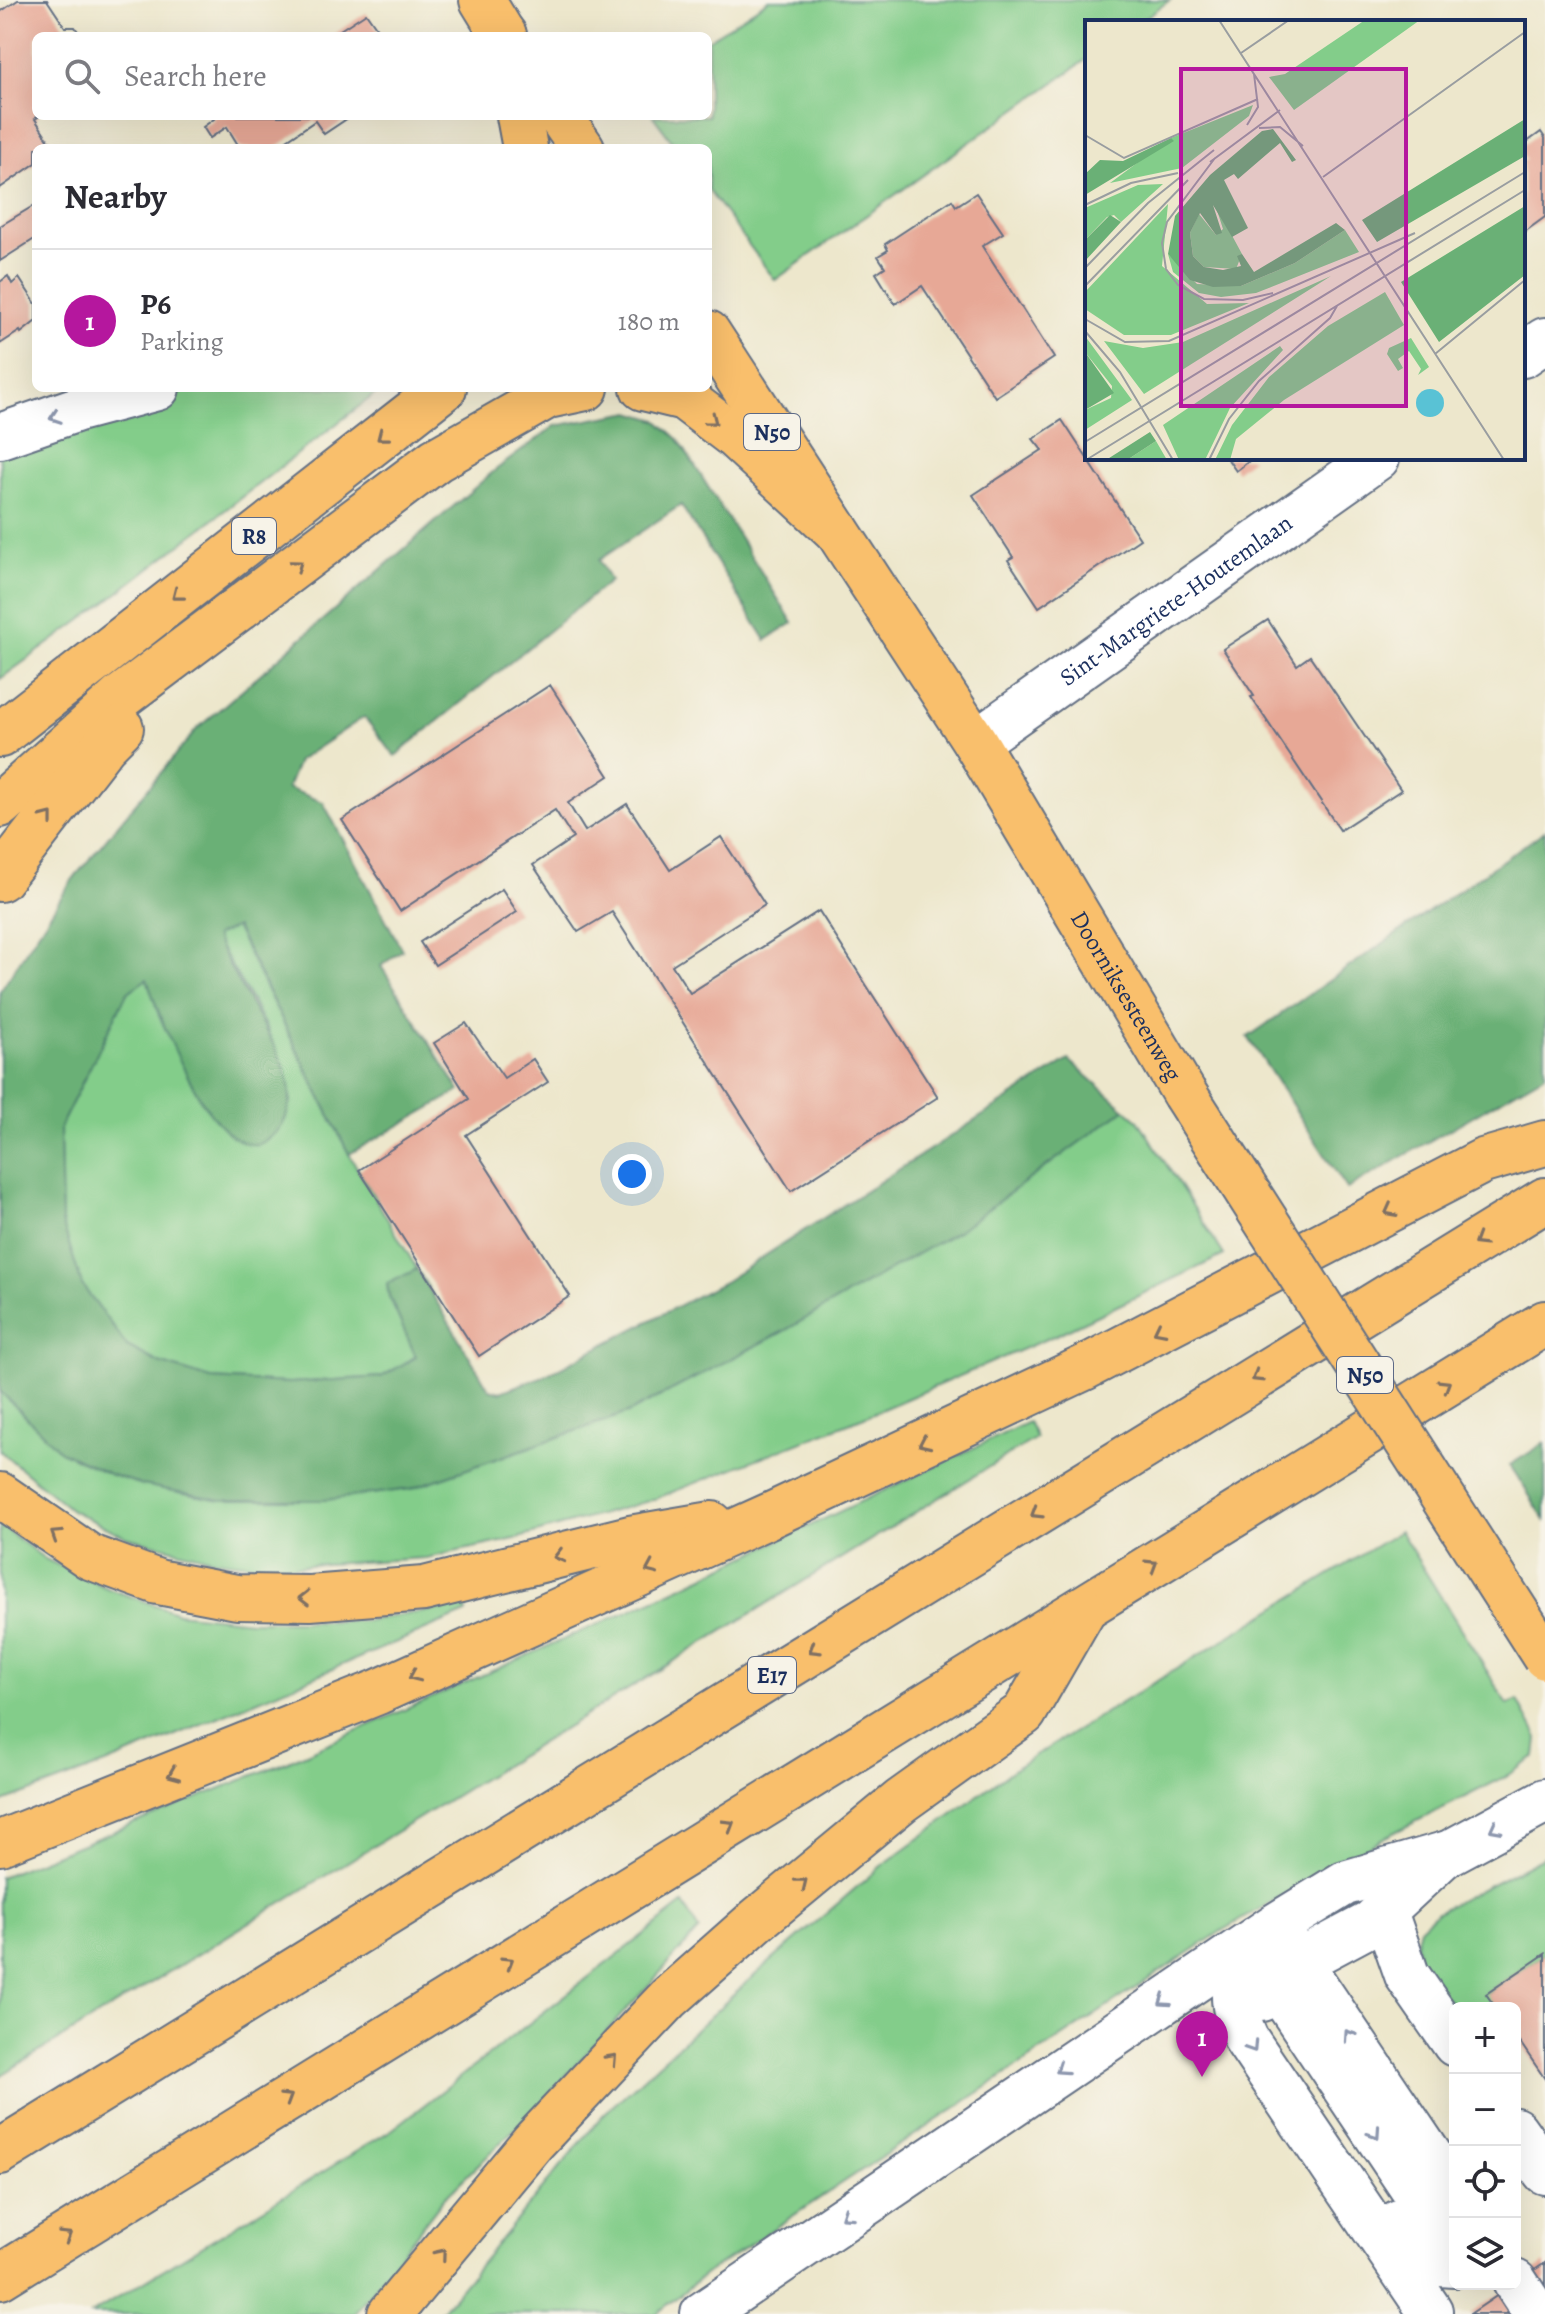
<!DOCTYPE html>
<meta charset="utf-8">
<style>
:root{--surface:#fff;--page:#f2f2f3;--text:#2b2b33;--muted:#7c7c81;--line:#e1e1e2;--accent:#b5179e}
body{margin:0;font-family:Alegreya,serif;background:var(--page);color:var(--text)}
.controls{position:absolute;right:24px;bottom:24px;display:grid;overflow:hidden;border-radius:12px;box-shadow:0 8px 32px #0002}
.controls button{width:72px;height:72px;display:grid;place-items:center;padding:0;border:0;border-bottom:2px solid var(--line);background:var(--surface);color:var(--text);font:40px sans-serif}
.you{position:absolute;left:632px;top:1174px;width:28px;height:28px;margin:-20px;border:6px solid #fff;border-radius:50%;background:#1a73e8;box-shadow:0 0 0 12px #1a73e833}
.badge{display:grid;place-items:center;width:52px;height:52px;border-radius:50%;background:var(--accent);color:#fff;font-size:26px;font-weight:700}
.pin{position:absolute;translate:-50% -66px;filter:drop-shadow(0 2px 4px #0008)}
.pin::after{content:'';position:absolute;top:42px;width:28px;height:24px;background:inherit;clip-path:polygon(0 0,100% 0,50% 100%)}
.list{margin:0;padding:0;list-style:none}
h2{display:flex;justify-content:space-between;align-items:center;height:104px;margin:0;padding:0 32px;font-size:34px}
h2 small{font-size:26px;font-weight:400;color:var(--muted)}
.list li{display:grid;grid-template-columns:52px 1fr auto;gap:24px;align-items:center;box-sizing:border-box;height:144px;padding:0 32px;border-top:2px solid var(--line)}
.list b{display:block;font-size:30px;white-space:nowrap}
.list p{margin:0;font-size:26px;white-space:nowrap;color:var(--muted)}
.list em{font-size:26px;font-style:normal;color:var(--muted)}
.icon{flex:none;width:44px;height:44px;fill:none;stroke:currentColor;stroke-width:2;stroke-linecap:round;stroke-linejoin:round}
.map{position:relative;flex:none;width:1545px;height:2314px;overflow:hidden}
.search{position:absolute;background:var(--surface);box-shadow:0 8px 32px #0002;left:32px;top:32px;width:680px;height:88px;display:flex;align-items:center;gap:20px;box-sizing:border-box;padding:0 28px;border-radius:12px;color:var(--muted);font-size:30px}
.panel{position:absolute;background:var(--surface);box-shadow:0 8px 32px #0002;left:32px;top:144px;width:680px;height:248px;border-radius:12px}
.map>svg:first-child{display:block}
.green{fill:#83cd8a;stroke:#4f7e74;stroke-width:2}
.forest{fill:#6ab076;stroke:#42706a;stroke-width:2}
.building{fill:#e7a896}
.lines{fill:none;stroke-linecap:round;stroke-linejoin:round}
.minor-casing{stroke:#646f84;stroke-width:48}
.major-casing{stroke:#646f84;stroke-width:48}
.highway-casing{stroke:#646f84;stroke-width:48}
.minor{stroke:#fff;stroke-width:44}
.major{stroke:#f9bf6c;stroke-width:44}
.highway{stroke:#f9bf6c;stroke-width:44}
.major-bridge-casing{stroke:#646f84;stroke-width:48;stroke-linecap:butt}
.major-bridge{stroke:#f9bf6c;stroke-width:44}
.oneway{stroke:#8d97ae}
.oneway2{stroke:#7f7064}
.labels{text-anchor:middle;stroke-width:8;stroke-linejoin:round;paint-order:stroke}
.shield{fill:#f7f3e8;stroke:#5d6a87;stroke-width:2}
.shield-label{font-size:22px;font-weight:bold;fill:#1b2f5e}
.street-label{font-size:24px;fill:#1b2f5e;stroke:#f7f3e8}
.inset-road{fill:none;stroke:#999da0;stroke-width:2}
.view{fill:#b5179e;fill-opacity:0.15;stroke:#b5179e;stroke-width:4}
.inset-edge{fill:none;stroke:#1b2f5e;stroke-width:4}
</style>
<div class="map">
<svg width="1545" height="2314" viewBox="0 0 1545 2314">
<rect width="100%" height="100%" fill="#f7f3e8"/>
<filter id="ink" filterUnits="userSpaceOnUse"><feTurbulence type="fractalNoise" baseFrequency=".0125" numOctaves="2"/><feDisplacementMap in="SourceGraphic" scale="16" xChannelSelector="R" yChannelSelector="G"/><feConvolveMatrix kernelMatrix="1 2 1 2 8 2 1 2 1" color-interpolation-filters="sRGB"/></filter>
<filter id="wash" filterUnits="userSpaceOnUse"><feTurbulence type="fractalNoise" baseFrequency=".006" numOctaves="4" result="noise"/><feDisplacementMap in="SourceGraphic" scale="32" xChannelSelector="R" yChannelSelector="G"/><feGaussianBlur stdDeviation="1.8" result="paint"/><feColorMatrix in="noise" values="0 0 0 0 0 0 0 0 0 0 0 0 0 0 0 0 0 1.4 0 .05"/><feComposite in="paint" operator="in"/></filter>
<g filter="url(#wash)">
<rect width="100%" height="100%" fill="#ede7cc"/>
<!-- green -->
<g class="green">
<path d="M769,0H1170L1139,22H1087V59L775,280L708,190V148H677L653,116H708V40Z"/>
<path d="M180,388H383L102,605L0,679V447L156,399Z"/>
<path d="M235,927L349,1154L417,1269L387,1285L389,1297L416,1356L381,1377L289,1383L211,1379L159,1363L127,1346L82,1285L62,1222L60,1127L127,993L147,978L159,1016L202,1103L226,1130L291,1102C285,1048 241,985 214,936Z"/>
<path d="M1125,1109L1138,1120L1224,1255L1058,1334L864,1417L652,1500L515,1539L426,1558L276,1567L216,1560L126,1537L71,1510L0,1451V1391L60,1451L109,1474L143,1485L221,1500H325L410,1489L630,1412L782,1332L959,1230Z"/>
<path d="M1028,1422L1036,1438L0,2076V1877L284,1763L662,1596Z"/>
<path d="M0,1525L45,1559L109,1589L178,1613L251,1621H364L467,1605L466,1613L106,1764L0,1803Z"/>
<path d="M1400,1531L1508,1705L1518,1700L1538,1738L1536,1757L1503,1778L1387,1836L1223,1930L707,2273L656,2314H439L604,2114L755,1975L880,1867L1014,1769Z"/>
<path d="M1545,1856V1954L1487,1993L1496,2008H1455L1420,1967L1416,1943L1420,1928L1437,1912Z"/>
<path d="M683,1904L699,1930L543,2101L444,2198L354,2314H91L393,2129Z"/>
</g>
<!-- forest -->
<g class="forest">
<path d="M631,412L657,420L678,439L793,623L766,640L681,505L599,560L610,581L395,756L364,717L298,761L287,788L323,802L402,950L381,966L460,1091L349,1154L236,927L215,936C229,969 250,1002 267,1033C276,1049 286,1066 289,1084C292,1101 288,1124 274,1134C269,1138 264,1143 258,1144C209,1151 159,1016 147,979L127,993L60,1127L62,1222L82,1285L127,1346L159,1363L211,1379L289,1383L381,1377L416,1357L389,1296L387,1284L417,1269L489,1389L500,1392L544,1376L724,1282L1069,1060L1125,1109L959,1230L782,1332L630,1412L410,1489L325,1500H221L143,1485L109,1474L60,1451L0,1391V991L73,879L197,729L494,471L555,426Z"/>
<path d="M1545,831V1074L1347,1189L1248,1037Z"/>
<path d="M1545,1443V1520L1510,1465Z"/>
</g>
<g id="blocks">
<!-- building -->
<g class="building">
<path d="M18,0H47L65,27H75L81,36H36V116H40L35,119L54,148H36V163L0,188V12Z"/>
<path d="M366,13L382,36H331L337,32Z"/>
<path d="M212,116H351L324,134L315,121L275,148H240L227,127L210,138L203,127L214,119Z"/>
<path d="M1541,132L1545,138V217L1523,233V162L1526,160L1523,155V145Z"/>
<path d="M976,193L1003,233L982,246L1054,358L995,397L922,286L895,304L876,273L885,267L878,256L888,250L885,244L952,200L956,206Z"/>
<path d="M35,205L36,238L0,261V226Z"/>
<path d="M8,276L12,284L19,278L36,304V321L21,333L20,331L0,344V282Z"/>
<path d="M1062,420L1140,539L1039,607L1008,560L1013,557L973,495L1042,450L1033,439Z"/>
<path d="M1227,458H1253L1236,471Z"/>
<path d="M1268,620L1297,665L1310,656L1401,790L1340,830L1251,697L1254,696L1223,649Z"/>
<path d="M550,685L609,776L568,803L585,831L627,804L670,870L721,837L765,905L672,965L690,993L819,911L938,1097L791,1191L612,912L578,932L533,865L573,838L555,810L400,911L342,820Z"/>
<path d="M502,889L517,912L435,965L420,942Z"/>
<path d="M466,1023L504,1078L533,1059L548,1082L466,1135L570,1296L479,1356L359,1170L469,1099L434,1043Z"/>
<path d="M1545,1954V2079L1515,2035V2008H1496L1486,1994Z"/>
<path d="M1545,2263V2307L1535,2314H1470Z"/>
</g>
</g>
</g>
<g filter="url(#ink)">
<use href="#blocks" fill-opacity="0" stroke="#646f84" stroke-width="2"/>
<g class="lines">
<defs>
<g id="minor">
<path d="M1523,355L1545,340"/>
<path d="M0,436L78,409L157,388"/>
<path id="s1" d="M975,742L1377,458"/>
<path d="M1421,1868L1545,1801"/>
<path d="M1385,1912L1407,1975L1455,2044"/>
<path d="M1282,1936L1455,2193"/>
<path d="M1273,1951C1265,1956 1252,1960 1246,1967C1225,1988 1236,2017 1246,2039L1430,2311"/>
<path d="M1282,1971L1283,1996L1453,2249"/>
<path d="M1261,1999L1273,1978L1282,1971L1370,1924L1440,1859"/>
<path d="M1515,2130L1545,2172"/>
<path d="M1399,2222L1425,2263L1455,2265"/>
<path d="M1515,2282L1536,2314"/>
<path d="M703,2314L1275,1926L1345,1883L1445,1854"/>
</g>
<g id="major">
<path d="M482,0L504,36"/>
<path d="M560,116L582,148"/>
<path id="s2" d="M708,333L975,742L1184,1093"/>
</g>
<g id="highway">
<path d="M504,35V36"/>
<path d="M519,116L525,148"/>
<path d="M643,388L684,398L734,436L837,531"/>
<path d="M0,735L444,388"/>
<path d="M0,805L121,697L436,460L548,396L586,388"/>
<path d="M0,879L104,745L121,728"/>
<path d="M0,1495L90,1557L158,1582L237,1597L310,1598L424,1589L630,1538L712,1524"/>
<path d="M0,1843L378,1692L773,1514L1086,1367L1483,1161L1545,1143"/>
<path d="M0,2152L1545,1200"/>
<path d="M0,2277L1545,1323"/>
<path d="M390,2314L533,2142L669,1998L757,1920L901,1801L1024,1713L1084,1609"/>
</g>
</defs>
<!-- minor casing -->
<use href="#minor" class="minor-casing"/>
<!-- major casing -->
<use href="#major" class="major-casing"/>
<!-- highway casing -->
<use href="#highway" class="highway-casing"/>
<!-- minor -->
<use href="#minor" class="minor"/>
<!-- major -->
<use href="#major" class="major"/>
<!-- highway -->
<use href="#highway" class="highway"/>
<defs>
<path id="major-bridge" d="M1184,1093L1545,1657"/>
</defs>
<!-- major-bridge casing -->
<use href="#major-bridge" class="major-bridge-casing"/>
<!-- major-bridge -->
<use href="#major-bridge" class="major-bridge"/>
</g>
<!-- one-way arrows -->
<defs><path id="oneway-chevron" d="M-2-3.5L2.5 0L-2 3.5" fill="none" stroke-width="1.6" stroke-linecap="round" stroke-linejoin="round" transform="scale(2)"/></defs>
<g class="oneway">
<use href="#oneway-chevron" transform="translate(55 417) rotate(161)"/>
<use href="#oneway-chevron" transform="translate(1495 1828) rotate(152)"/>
<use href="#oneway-chevron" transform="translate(1164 2001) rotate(146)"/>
<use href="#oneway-chevron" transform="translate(1349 2035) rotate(-124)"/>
<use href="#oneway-chevron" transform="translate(1252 2047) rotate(57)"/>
<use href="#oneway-chevron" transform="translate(1061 2069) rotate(146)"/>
<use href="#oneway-chevron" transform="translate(1375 2133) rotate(56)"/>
<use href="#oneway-chevron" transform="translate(846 2215) rotate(146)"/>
</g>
<g class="oneway2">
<use href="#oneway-chevron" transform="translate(712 420) rotate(38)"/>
<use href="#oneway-chevron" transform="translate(382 436) rotate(142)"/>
<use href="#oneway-chevron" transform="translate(297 565) rotate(-37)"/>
<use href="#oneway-chevron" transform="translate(177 595) rotate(142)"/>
<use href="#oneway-chevron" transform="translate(48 817) rotate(-52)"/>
<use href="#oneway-chevron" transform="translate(1390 1211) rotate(152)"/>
<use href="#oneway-chevron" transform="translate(1479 1241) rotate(148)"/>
<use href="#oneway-chevron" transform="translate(1159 1330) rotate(153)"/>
<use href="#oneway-chevron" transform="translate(1257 1377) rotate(148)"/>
<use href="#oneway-chevron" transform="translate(1445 1385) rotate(-32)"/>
<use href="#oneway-chevron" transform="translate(924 1443) rotate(155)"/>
<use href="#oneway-chevron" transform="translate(1036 1513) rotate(148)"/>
<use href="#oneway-chevron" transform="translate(56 1535) rotate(-147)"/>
<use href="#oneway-chevron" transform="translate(559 1556) rotate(166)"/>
<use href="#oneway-chevron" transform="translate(1152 1565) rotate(-32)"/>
<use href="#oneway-chevron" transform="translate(651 1569) rotate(156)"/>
<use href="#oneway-chevron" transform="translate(304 1598) rotate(179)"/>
<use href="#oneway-chevron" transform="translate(814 1649) rotate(148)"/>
<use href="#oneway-chevron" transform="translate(414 1676) rotate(156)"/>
<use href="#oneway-chevron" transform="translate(173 1774) rotate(158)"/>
<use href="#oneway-chevron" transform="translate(729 1825) rotate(-32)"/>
<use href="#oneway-chevron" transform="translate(802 1883) rotate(-39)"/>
<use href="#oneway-chevron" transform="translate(508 1962) rotate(-32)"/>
<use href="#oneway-chevron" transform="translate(612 2059) rotate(-47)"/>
<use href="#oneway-chevron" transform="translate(287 2098) rotate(-32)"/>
<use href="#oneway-chevron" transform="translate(66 2236) rotate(-32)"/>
<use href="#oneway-chevron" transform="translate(441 2254) rotate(-50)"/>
</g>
</g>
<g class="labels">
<!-- shield labels -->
<g class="shield">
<rect x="744" y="414" width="56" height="36" rx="6"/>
<rect x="232" y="518" width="44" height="36" rx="6"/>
<rect x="1337" y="1357" width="56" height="36" rx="6"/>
<rect x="748" y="1657" width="48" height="36" rx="6"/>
</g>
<g class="shield-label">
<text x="772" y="440">N50</text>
<text x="254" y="544">R8</text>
<text x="1365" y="1383">N50</text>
<text x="772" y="1683">E17</text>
</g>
<!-- street labels -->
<g class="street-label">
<text dy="8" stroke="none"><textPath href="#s1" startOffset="246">Sint-Margriete-Houtemlaan</textPath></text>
<text dy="8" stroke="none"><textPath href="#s2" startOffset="784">Doorniksesteenweg</textPath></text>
</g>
</g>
<!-- overview -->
<g transform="translate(1085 20)">
<rect width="440" height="440" fill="#ede7cc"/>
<path d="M280,0H335L209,90L184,57L200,54ZM168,85L164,96L97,148L25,163L86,118ZM78,164L36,202L29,195L22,197L0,220V188L53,165ZM83,184L77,246L122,284L164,283L86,315H39L0,289V272ZM130,184L157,234L151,249L119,247L108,236L105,213L114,194L131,215L138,209ZM260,210L274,232L171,273L136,277L114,273L88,252L83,234L112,264L156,266L210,243ZM246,256L59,374L19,321L58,328L98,322ZM300,272L319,305L199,380L151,419L145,440H130L147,405L184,357L243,306ZM0,316L47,380L0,410V390L26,378L27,366L0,332ZM326,318L344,347L333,355L336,349L324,331L313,339L318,348L313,351L302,334L304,328ZM195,326L198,330L145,388L120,440H94L78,405ZM71,421L82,440H42Z" fill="#83cd8a"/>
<path d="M440,99V136L292,222L277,200ZM188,109L211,140L207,142L195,123L153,159L149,154L139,160L163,208L147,217L128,185L137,213L131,215L115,193L105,213L108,236L119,247L138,250L156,246L152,236L157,234L169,252L251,203L260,210L210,243L156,266L128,267L105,260L83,234L90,196L125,155L177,111ZM86,118L89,121L0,175V154L15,140L38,141ZM440,186V255L354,322L316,262ZM25,195L36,202L0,241V220ZM0,332L29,373L0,390ZM65,412L71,421L42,440H21Z" fill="#6ab076"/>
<path d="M331 383a14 14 0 1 1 28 0a14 14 0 1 1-28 0Z" fill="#59c2d5"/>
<path class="inset-road" d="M134,0L419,440M156,33L204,0M162,105L173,87L169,54M174,108L195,107L218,126M0,115L39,138L173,79M130,138L82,202L77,223L81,249L93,265L119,279L158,280L188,273M125,142L195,90M238,157L440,12M0,185L46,163L93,153M0,248L63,183L129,130M0,266L103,160M0,299L40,322L84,321L330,213M0,311L35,352L88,440M350,334L440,260M0,422L440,152M1,440L440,170M124,440L144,399L174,361L245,298L252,286"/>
<path class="view" d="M96,49H321V386H96Z"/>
<rect width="440" height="440" class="inset-edge"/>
</g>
</svg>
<div class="controls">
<button>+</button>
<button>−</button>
<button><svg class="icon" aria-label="locate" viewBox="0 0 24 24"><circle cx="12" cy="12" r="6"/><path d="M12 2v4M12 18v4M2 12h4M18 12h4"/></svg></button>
<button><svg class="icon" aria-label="layers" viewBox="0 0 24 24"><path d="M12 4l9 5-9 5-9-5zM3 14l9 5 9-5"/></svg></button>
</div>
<div class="you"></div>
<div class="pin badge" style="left:1202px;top:2077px">1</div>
<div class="search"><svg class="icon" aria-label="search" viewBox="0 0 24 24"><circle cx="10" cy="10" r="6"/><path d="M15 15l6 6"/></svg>Search here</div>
<section class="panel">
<h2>Nearby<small></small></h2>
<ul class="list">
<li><span class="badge">1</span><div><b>P6</b><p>Parking</p></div><em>180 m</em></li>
</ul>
</section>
</div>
